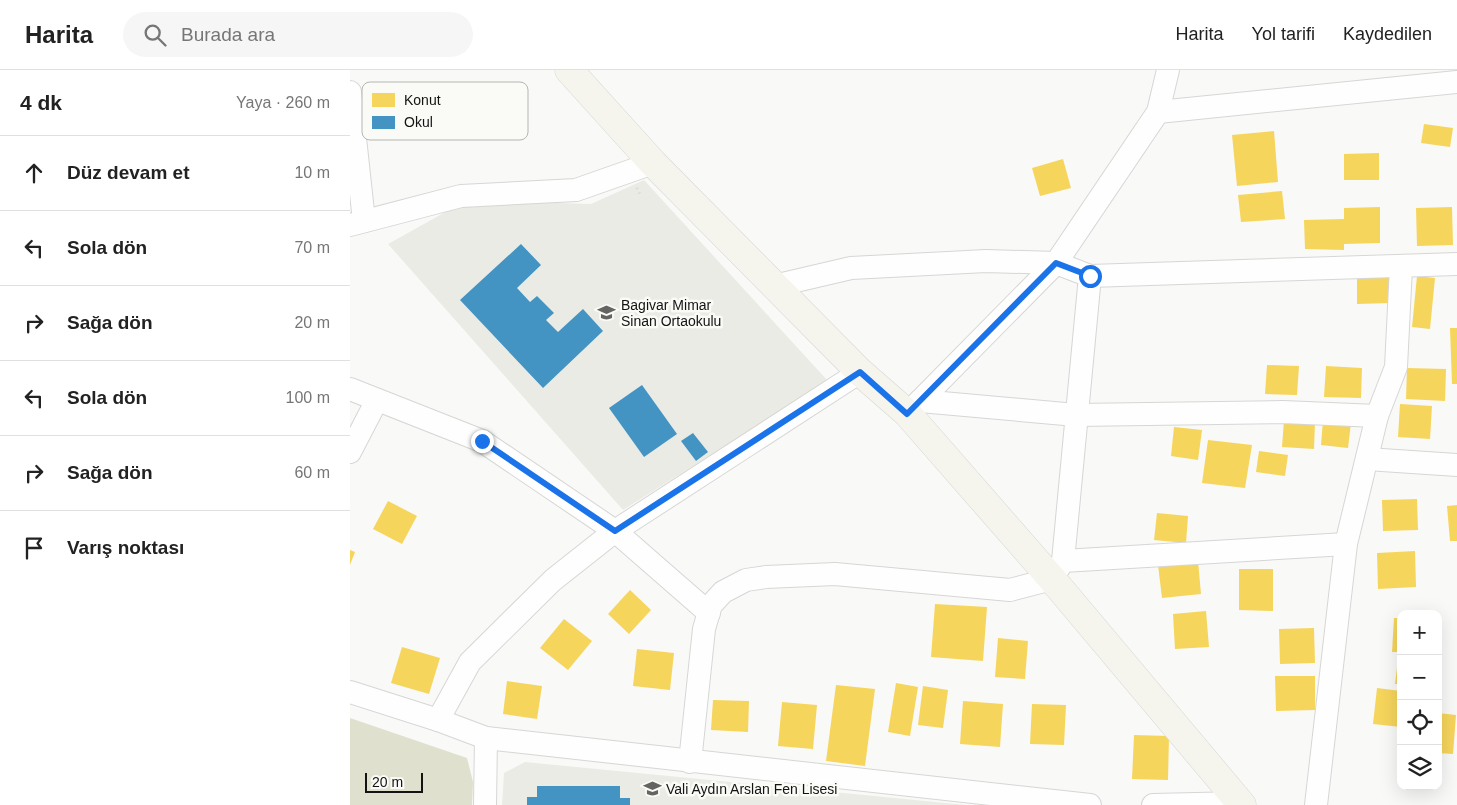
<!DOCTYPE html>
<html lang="tr">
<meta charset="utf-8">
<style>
:root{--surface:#fff;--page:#f6f6f6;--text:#222;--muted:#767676;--line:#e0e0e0}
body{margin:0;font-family:Arial,sans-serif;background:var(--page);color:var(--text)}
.controls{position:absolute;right:15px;bottom:15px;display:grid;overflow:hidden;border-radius:10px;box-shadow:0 5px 20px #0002}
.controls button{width:45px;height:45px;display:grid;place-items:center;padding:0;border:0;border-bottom:1px solid var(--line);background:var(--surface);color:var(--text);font:25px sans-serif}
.scale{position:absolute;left:15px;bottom:12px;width:58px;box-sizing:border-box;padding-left:5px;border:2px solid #131312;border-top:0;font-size:14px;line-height:18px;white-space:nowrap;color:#131312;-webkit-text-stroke:4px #fafaf7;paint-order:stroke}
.stop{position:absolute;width:15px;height:15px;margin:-11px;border:4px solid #1a73e8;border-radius:50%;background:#fff}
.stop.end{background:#1a73e8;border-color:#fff;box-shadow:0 1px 5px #0008}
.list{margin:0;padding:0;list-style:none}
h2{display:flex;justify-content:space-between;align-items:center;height:65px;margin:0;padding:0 20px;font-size:21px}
h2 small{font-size:16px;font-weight:400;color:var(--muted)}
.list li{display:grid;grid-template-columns:32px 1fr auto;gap:15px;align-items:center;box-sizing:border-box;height:75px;padding:0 20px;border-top:1px solid var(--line)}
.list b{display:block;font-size:19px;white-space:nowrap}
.list em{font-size:16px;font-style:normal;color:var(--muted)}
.icon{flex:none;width:28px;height:28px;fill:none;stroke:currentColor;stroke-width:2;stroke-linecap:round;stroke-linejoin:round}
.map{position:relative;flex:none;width:1107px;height:735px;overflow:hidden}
header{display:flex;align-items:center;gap:30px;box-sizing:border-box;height:70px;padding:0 25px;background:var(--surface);border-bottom:1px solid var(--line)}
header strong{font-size:24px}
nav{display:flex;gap:28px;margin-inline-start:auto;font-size:18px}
.search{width:350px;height:45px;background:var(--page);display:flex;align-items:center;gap:12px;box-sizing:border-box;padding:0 18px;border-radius:28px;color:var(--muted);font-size:19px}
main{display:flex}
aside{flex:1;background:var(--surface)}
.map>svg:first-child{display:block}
.built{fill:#ebebe5}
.green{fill:#dfe0cd}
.homes{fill:#f6d55c}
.schools{fill:#4393c3}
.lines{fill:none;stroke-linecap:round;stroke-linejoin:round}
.street-casing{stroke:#d6d6d5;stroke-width:24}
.secondary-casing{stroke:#d6d6d5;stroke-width:29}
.path{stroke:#d4d4d3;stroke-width:3;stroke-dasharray:1 4;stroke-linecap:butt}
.street{stroke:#fefefe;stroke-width:22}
.secondary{stroke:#f5f5ee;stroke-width:28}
.route{stroke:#1a73e8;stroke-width:6}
.labels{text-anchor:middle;stroke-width:5;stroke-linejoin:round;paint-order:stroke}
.poi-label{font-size:14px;fill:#131312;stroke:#fafaf7;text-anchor:start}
.key{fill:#fafaf7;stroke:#b5b5b2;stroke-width:1}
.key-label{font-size:14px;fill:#131312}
</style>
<header>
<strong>Harita</strong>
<div class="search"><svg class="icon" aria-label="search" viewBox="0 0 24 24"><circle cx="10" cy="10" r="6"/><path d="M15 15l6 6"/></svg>Burada ara</div>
<nav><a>Harita</a><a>Yol tarifi</a><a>Kaydedilen</a></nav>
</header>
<main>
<aside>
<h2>4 dk<small>Yaya · 260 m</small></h2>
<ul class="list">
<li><svg class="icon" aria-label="ahead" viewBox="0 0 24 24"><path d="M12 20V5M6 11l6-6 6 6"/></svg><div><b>Düz devam et</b></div><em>10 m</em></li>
<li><svg class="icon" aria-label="left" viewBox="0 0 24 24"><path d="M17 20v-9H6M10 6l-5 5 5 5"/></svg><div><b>Sola dön</b></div><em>70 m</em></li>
<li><svg class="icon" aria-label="right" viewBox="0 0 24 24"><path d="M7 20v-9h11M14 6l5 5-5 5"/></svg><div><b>Sağa dön</b></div><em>20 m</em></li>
<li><svg class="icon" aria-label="left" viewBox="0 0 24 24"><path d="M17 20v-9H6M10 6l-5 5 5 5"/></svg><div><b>Sola dön</b></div><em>100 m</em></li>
<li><svg class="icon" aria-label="right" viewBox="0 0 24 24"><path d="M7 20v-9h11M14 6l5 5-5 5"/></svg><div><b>Sağa dön</b></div><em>60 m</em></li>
<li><svg class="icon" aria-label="arrive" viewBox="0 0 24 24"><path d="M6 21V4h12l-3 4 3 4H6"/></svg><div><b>Varış noktası</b></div></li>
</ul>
</aside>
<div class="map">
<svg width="1107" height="735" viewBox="0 0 1107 735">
<rect width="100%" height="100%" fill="#f9f9f8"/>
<!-- built -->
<g class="built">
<path d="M294,110L478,311L273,440L38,174L108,135L137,131L241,134Z"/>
<path d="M175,692L616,735H152L154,703Z"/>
</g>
<!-- green -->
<path class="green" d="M0,648L117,688L123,712L122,735H0Z"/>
<!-- homes -->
<g class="homes">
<path d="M1074,54L1103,58L1100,77L1071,73Z"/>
<path d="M924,61L928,112L887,116L882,65Z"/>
<path d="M1029,83V110H994V84Z"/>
<path d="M713,89L721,118L690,126L682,98Z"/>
<path d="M932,121L935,149L891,152L888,125Z"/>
<path d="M1030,137V173L994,174V180L955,179L954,150L994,149V138Z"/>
<path d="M1102,137L1103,175L1067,176L1066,138Z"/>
<path d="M1040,204L1041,233L1007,234V205Z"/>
<path d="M1067,206L1085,208L1080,259L1062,257Z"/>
<path d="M1100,258H1107V314H1102Z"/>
<path d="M917,295L949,296L947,325L915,324Z"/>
<path d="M976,296L1012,298L1011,328L974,327Z"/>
<path d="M1057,298L1096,299L1095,331L1056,329Z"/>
<path d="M1050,334L1082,336L1080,369L1048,367Z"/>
<path d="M934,350L965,352L964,379L932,377Z"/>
<path d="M973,350L1001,353L998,378L971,375Z"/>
<path d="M824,357L852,360L848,390L821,386Z"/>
<path d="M858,370L902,375L895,418L852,413Z"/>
<path d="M909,381L938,385L935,406L906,402Z"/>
<path d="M1067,429L1068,460L1033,461L1032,430Z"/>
<path d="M38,431L67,446L52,474L23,459Z"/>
<path d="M1107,435V471H1100L1097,436Z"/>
<path d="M807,443L838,446L836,473L804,470Z"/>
<path d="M0,480L5,482L0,495Z"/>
<path d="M1065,481L1066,517L1028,519L1027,483Z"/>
<path d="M848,491L851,524L812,528L808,495Z"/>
<path d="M889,499H923V541L889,540Z"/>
<path d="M280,520L301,540L279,564L258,544Z"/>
<path d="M585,534L637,537L633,591L581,587Z"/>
<path d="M856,541L859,577L825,579L823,544Z"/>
<path d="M1044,548H1051V582H1042Z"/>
<path d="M214,549L242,571L218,600L190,578Z"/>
<path d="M964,558L965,593L930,594L929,559Z"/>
<path d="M648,568L678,571L675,609L645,607Z"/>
<path d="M52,577L90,588L79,624L41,613Z"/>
<path d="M287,579L324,583L320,620L283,616Z"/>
<path d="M1048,589H1051V614H1045Z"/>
<path d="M925,606H965V640L926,641Z"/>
<path d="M157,611L192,616L187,649L153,644Z"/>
<path d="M546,613L568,617L560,666L538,662Z"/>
<path d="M486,615L525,619L515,696L476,691Z"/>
<path d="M573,616L598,620L593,658L568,655Z"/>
<path d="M1027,618L1051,621V657L1023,654Z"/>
<path d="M363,630L399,631L398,662L361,660Z"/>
<path d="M613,631L653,634L650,677L610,674Z"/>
<path d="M432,632L467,635L463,679L428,676Z"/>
<path d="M682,634L716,635L714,675L680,674Z"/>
<path d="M1088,643L1106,645L1103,684L1088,683Z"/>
<path d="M784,665L819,666L818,710L782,709Z"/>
</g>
<!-- schools -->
<g class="schools">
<path d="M171,174L191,195L167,218L180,232L187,226L204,243L196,250L208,262L233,239L253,261L193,318L110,230Z"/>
<path d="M292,315L327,364L294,387L259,338Z"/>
<path d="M343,363L358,382L346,391L331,371Z"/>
<path d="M187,716H270V728H280V735H177V727H187Z"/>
</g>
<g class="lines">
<defs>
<g id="street">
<path d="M0,22L14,151"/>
<path d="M808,42L1107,12"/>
<path d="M0,155L111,126L226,120L303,93"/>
<path d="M740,206L1107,194"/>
<path d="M0,319L132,371L265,461L359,543"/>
<path d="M570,331L726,345L933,342L1027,346"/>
<path d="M563,338L706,193L808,42L818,0"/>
<path d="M0,382L27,330"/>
<path d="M1017,389L1107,395"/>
<path d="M713,491L996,474"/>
<path d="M0,622L88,650L136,668L740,735"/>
<path d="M88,650L120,592L203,510L265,461L510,302"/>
<path d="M340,692L354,559L361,535L373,522L396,510L416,507L485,504L660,520L702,509L713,491L740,206L706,193L636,191L501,198L424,216"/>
<path d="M135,735L136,668"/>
<path d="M803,735L890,733"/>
<path d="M966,735L996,474L1027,346L1046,297L1051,197"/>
</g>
<path id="secondary" d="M219,0L303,93L510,302L557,343L702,509L892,735"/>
</defs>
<!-- street casing -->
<use href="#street" class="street-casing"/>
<!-- secondary casing -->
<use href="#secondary" class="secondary-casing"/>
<!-- path -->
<path class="path" d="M287,118L290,125"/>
<!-- street -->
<use href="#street" class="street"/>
<!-- secondary -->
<use href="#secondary" class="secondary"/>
</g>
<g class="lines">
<!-- route -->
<path class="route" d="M132,371L265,461L510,302L557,344L706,193L740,206"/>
</g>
<!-- icons -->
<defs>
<symbol id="school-bare" viewBox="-9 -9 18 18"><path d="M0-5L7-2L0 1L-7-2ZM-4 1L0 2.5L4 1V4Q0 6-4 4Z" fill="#646462" stroke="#fafaf7" stroke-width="2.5" paint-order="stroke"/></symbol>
</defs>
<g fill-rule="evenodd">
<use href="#school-bare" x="244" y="230" width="25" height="25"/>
<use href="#school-bare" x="290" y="706" width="25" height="25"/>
</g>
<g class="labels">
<!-- poi labels -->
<g class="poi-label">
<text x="271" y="240">Bagivar Mimar<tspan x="271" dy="16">Sinan Ortaokulu</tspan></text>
<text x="316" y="724">Vali Aydın Arslan Fen Lisesi</text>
</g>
</g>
<!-- legend -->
<rect x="12" y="12" width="166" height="58" rx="8" class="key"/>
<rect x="22" y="23" width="23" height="14" fill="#f6d55c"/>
<rect x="22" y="46" width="23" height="13" fill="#4393c3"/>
<g class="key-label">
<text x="54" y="35">Konut</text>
<text x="54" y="57">Okul</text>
</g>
</svg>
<div class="controls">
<button>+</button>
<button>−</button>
<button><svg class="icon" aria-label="locate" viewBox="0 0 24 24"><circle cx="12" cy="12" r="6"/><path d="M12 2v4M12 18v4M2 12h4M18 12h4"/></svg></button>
<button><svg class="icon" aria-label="layers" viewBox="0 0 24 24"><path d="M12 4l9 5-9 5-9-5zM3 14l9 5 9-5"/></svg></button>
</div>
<div class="scale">20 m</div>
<div class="stop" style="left:740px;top:206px"></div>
<div class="stop end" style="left:132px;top:371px"></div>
</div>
</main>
